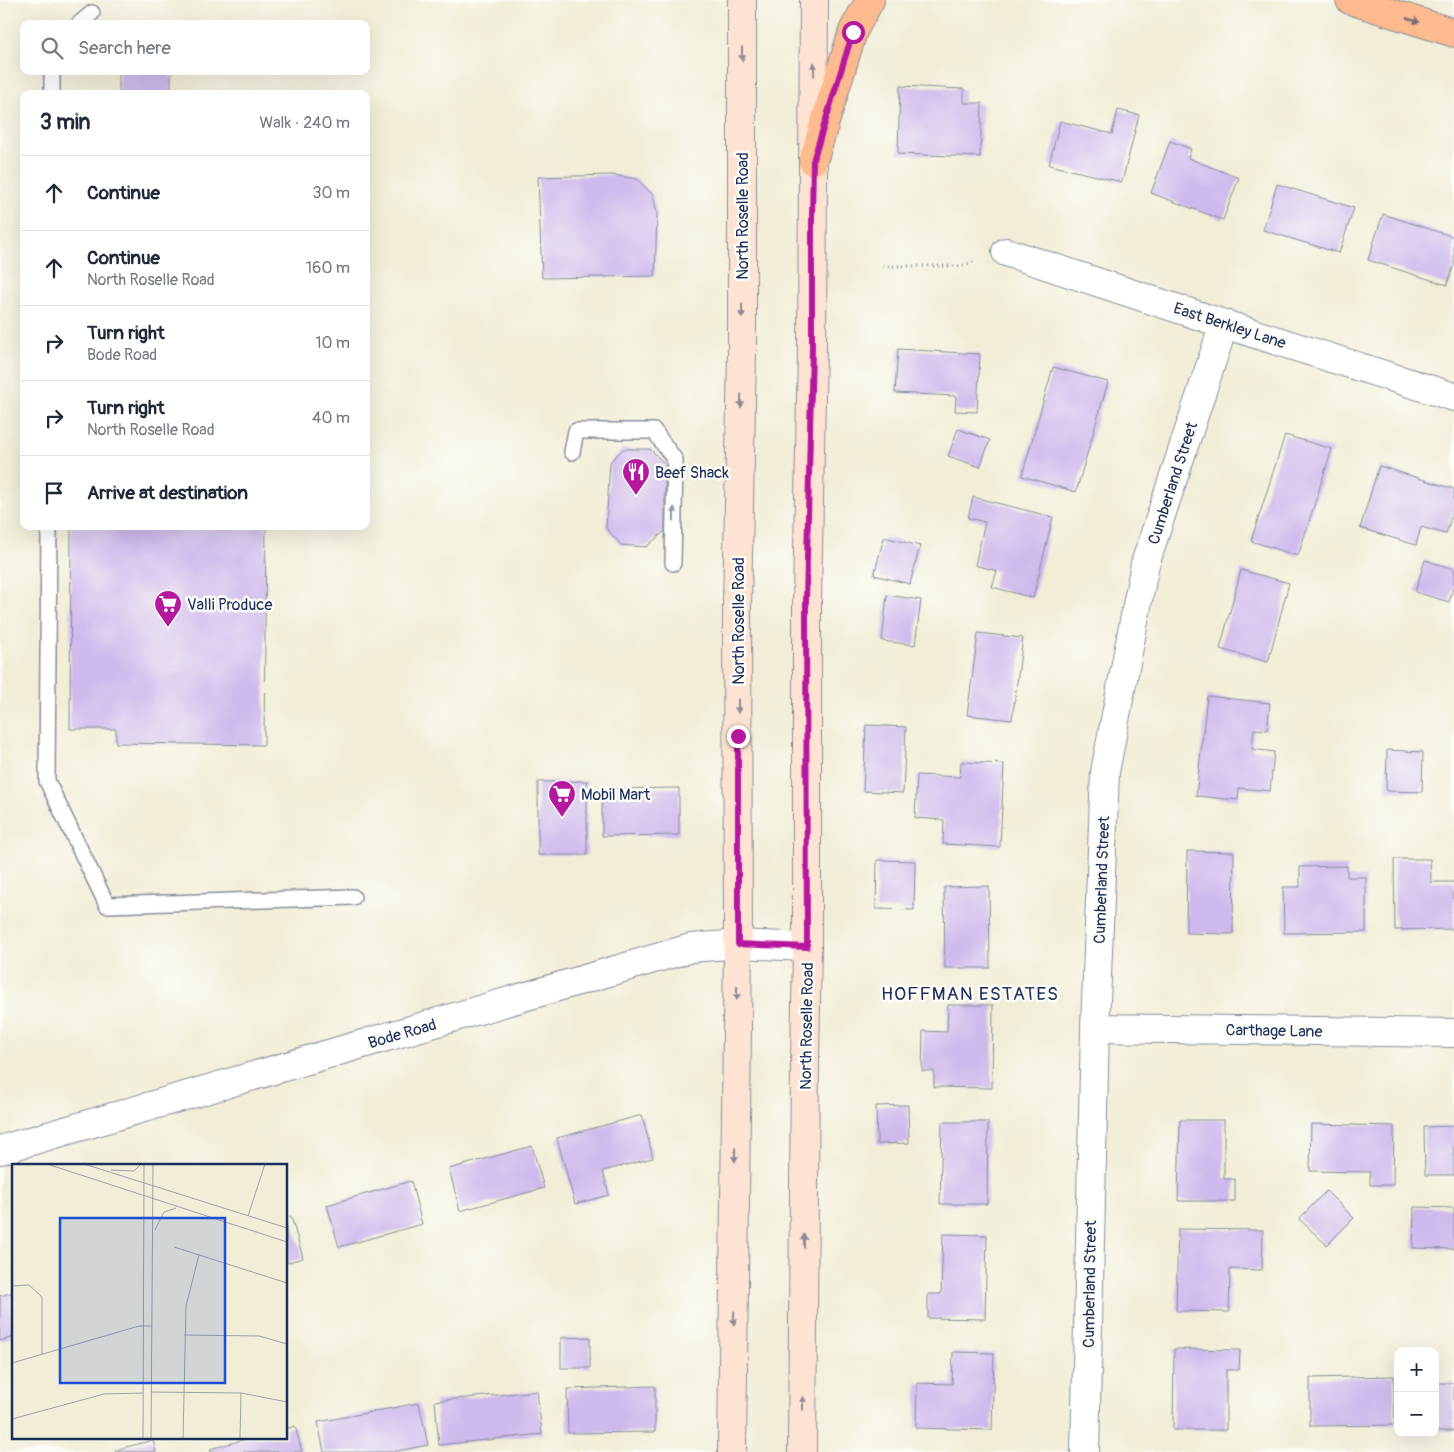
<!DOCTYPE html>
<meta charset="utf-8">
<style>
:root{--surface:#fff;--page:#f2f2f3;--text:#1f2937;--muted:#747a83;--line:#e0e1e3}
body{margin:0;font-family:Pangolin,sans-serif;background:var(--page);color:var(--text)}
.controls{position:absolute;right:15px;bottom:15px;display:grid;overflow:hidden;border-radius:10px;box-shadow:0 5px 20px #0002}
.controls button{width:45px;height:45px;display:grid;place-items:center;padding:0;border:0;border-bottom:1px solid var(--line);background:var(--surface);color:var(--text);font:25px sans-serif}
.stop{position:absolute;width:15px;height:15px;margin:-11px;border:4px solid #b5179e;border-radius:50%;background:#fff}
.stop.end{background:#b5179e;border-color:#fff;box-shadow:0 1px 5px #0008}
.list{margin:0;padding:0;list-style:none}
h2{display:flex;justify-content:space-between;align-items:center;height:65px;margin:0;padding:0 20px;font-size:21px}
h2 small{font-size:16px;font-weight:400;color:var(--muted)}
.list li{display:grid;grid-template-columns:32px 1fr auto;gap:15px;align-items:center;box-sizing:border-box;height:75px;padding:0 20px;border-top:1px solid var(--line)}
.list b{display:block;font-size:19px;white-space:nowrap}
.list p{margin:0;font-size:16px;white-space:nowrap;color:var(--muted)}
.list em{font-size:16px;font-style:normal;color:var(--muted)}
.icon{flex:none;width:28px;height:28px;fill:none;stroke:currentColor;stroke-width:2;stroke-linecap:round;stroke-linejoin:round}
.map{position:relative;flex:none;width:1454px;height:1452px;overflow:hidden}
.search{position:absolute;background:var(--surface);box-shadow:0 5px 20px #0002;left:20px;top:20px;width:350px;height:55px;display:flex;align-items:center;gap:12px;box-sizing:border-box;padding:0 18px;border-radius:10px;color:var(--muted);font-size:19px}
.panel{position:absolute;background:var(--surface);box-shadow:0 5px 20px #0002;left:20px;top:90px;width:350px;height:440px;border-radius:10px}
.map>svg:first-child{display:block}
.building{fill:#cdb9ec}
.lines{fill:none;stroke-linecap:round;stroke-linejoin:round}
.service-casing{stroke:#868e9a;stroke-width:18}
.minor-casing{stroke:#868e9a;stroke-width:30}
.tertiary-casing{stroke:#868e9a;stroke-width:30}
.secondary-casing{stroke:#868e9a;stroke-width:30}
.primary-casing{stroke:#868e9a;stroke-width:30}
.path{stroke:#868e9a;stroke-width:3;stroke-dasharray:1 4;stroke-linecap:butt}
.service{stroke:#fff;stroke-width:15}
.minor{stroke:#fff;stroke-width:28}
.tertiary{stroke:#fff;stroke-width:28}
.secondary{stroke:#fee3d2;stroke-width:28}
.primary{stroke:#fcba8e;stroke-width:28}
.oneway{fill:#806e74}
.oneway2{fill:#8c8998}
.oneway3{fill:#8d97ae}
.route{stroke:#b5179e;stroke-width:6}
.labels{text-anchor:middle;stroke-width:5;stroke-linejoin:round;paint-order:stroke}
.street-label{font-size:16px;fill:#1b2f5e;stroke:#fdfcf7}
.poi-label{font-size:16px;fill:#1b2f5e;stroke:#fdfcf7;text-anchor:start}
.quarter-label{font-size:19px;letter-spacing:1px;fill:#1b2f5e;stroke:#fdfcf7}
.inset-road{fill:none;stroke:#9ba1a6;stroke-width:1}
.view{fill:#1d4ed8;fill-opacity:0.15;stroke:#1d4ed8;stroke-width:2.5}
.inset-edge{fill:none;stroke:#1b2f5e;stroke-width:2.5}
</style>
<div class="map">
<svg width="1454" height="1452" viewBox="0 0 1454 1452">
<rect width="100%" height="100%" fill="#fdfcf7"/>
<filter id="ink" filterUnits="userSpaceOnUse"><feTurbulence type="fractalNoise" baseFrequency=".02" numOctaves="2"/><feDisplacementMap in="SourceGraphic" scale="10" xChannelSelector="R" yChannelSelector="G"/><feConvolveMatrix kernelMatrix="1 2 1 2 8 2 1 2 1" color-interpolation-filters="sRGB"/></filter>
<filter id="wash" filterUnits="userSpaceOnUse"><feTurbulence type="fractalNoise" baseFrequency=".0096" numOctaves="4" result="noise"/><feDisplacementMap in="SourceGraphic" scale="20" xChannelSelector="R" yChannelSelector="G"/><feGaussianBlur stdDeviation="1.12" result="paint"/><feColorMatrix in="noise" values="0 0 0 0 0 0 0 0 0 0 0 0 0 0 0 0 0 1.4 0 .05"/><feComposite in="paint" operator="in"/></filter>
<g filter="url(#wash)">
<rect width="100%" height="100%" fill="#f1edd6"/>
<g id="blocks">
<!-- building -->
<g class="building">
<rect x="119" y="71" width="52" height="23"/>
<path d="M900,86L964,89V103H982L980,157L898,154Z"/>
<path d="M1118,110L1139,115L1122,182L1049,165L1060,121L1112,134Z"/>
<path d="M1170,141L1191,149L1188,158L1239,178L1223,220L1151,193Z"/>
<path d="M613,175L637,179L653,195L657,213L655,276L542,278L538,177Z"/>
<path d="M1277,184L1354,208L1339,253L1263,230Z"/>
<path d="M1383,214L1454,237V265L1447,285L1368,260Z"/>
<path d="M898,349L980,354L977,412L955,411L956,396L895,393Z"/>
<path d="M1053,367L1108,382L1076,492L1022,476Z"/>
<path d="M958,429L990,440L980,467L948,456Z"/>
<path d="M1285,435L1332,449L1298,556L1251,541Z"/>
<path d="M623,449H650L665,464V531L646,547L621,545L606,528L610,462Z"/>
<path d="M1379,466L1454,489V508L1446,534L1421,527L1416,545L1360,528Z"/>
<path d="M973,497L1053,517L1033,598L992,587L997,571L975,565L985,522L968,518Z"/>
<path d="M71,526H266L264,745L116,743V729H70Z"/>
<path d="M884,537L920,546L910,584L874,575Z"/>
<path d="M1425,560L1454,569V585L1449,602L1415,592Z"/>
<path d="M1241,570L1289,583L1268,662L1220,649Z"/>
<path d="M887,595L921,600L915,645L882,641Z"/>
<path d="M978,633L1023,638L1012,720L967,715Z"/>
<path d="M1207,696L1270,703L1267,730L1254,729L1252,749L1274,752L1270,791L1239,788L1238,800L1196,796Z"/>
<path d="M866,725L906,727L903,793L863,791Z"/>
<path d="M1387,750L1423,752L1422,792L1386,791Z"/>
<path d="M961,762L1004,764L1000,847L943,844L944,820L915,818L917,775L960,777Z"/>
<path d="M587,781V855H538V782Z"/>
<path d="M679,788V835L602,836V789Z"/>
<path d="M1187,851L1234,852L1233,934L1186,933Z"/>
<path d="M1394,859H1430L1431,882H1454V929L1395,930Z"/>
<path d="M877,860L915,861L914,910L876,909Z"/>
<path d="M1347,866V877H1366V932L1284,933L1283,887H1300V867Z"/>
<path d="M989,886L990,968H945L944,887Z"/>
<path d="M948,1005H993L992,1088L934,1087V1071H922L923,1031L947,1032Z"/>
<path d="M908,1105L909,1143L877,1144L876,1106Z"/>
<path d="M642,1115L653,1158L603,1171L609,1195L575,1204L557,1138Z"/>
<path d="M1180,1120H1224V1179H1235V1201H1178Z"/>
<path d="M942,1122H988L987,1204H940Z"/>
<path d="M1311,1124L1394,1126L1393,1185H1370V1172L1310,1171Z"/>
<path d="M1454,1126V1175H1425L1424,1127Z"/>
<path d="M532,1146L544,1188L460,1211L449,1169Z"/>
<path d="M411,1181L422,1224L339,1247L327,1205Z"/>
<path d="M1326,1191L1354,1218L1327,1245L1299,1219Z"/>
<path d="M1414,1207L1454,1208V1249L1413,1248Z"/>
<path d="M291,1216L303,1258L286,1263V1217Z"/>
<path d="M1178,1229L1263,1230L1262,1270L1230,1269L1229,1312L1176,1311Z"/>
<path d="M943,1234L987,1235L985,1319L928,1318V1294H941Z"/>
<path d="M14,1292V1337L0,1341V1296Z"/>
<path d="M590,1337V1368H561V1338Z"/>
<path d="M1174,1349L1240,1350L1239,1370H1226V1430H1173Z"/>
<path d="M953,1352L994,1353L992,1430L916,1428L917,1383L952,1384Z"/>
<path d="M1394,1376L1395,1425L1310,1426V1378Z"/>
<rect x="1435" y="1383" width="19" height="48"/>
<path d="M655,1386V1432L568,1433L567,1389Z"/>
<path d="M537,1391L542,1434L439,1445L435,1401Z"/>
<path d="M419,1403L428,1445L393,1452H324L318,1422Z"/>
<path d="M295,1426L302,1452H211L210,1449L250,1438H286V1429Z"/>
<path d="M153,1440L156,1452H116L115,1450Z"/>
</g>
</g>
</g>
<g filter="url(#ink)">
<use href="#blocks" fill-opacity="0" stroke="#868e9a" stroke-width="1"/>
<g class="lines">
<defs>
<g id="service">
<path d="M79,24L92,13"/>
<path d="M52,94V71"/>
<path d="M572,452L576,431H654L675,460L673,563"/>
<path d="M49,526L47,781L107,905L353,897"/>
</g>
<g id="minor">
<path d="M1006,252L1224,324L1454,397"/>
<path d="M1095,1028L1454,1033"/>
<path d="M1085,1452L1095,1028L1105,772L1145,564L1224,324"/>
</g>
<path id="tertiary" d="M0,1150L691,948L738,944L807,947"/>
<g id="secondary">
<path d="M732,1452L738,944L737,605L742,353V0"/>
<path d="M802,1452L805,1060L807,947V601L812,348L814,0"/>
</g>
<g id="primary">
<path d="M1350,0L1454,33"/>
<path d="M813,161L853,31L870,0"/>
</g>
</defs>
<!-- service casing -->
<use href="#service" class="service-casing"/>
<!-- minor casing -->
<use href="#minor" class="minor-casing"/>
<!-- tertiary casing -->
<use href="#tertiary" class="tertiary-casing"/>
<!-- secondary casing -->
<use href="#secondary" class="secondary-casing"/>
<!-- primary casing -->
<use href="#primary" class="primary-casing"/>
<!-- path -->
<path class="path" d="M883,266H960L977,261"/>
<!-- service -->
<use href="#service" class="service"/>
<!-- minor -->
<use href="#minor" class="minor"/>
<!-- tertiary -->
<use href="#tertiary" class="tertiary"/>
<!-- secondary -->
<use href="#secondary" class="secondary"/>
<!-- primary -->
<use href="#primary" class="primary"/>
</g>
<!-- one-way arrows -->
<defs><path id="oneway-solid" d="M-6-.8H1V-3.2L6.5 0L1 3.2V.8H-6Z" transform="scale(1.25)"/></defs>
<use class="oneway" href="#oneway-solid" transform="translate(1413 20) rotate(18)"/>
<g class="oneway2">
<use href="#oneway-solid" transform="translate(742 54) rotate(90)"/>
<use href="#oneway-solid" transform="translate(814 69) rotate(-91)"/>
<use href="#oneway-solid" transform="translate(742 311) rotate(90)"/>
<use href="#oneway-solid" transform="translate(741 401) rotate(91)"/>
<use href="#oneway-solid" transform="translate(738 706) rotate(90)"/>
<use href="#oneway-solid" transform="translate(737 993) rotate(91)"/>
<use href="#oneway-solid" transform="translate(735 1155) rotate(91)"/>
<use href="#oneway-solid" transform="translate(804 1241) rotate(-90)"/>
<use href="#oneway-solid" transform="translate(734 1318) rotate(91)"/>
<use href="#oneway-solid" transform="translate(803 1403) rotate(-90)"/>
</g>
<use class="oneway3" href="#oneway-solid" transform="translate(674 514) rotate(-89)"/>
</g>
<g class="lines" filter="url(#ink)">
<!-- route -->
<path class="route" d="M738,736V944L807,947L806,601L812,348V218L813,161L853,32"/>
</g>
<!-- icons -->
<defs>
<symbol id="restaurant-pin" viewBox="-11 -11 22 30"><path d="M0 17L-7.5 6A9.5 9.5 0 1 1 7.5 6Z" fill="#b5179e" stroke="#fdfcf7"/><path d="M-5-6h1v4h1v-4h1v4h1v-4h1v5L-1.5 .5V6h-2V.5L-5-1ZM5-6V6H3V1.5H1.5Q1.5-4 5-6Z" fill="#fff"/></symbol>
<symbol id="supermarket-pin" viewBox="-11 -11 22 30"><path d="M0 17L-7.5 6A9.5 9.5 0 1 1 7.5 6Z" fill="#b5179e" stroke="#fdfcf7"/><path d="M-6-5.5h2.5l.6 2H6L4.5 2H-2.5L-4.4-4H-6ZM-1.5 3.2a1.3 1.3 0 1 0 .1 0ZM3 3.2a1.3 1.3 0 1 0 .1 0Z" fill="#fff"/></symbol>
</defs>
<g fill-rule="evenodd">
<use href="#restaurant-pin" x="620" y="456" width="32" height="43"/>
<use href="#supermarket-pin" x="152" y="588" width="32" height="43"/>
<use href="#supermarket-pin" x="546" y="778" width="32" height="43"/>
</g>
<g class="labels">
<!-- street labels -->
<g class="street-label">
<text transform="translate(742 216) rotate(-90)" y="6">North Roselle Road</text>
<text transform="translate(1230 325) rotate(18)" y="6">East Berkley Lane</text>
<text transform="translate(1172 483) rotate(-72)" y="6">Cumberland Street</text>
<text transform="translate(738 621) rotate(-90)" y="6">North Roselle Road</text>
<text transform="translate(1101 880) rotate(-88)" y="6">Cumberland Street</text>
<text transform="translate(806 1026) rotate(-89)" y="6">North Roselle Road</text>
<text transform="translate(1274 1030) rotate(1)" y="6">Carthage Lane</text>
<text transform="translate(402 1033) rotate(-16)" y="6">Bode Road</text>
<text transform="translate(1089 1284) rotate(-89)" y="6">Cumberland Street</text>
</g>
<!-- poi labels -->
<g class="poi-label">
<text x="655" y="478">Beef Shack</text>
<text x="187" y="610">Valli Produce</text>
<text x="581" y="800">Mobil Mart</text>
</g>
<!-- quarter labels -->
<g class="quarter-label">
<text x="970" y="1000">HOFFMAN ESTATES</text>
</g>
</g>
<!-- overview -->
<g transform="translate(12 1164)">
<rect width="275" height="275" fill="#f1edd6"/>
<path class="inset-road" d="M35,0L275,78M72,0L275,64M99,6L122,7L129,0M236,52L253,0M143,66L152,48L164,44M162,83L275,119M0,122L17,121L30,133V190M172,171L247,172L275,180M0,199L127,162H140M139,228L229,229L275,238M0,255L92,230L131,229M131,275L132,0M139,275L141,0M171,275L174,142L187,91M228,275L229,229"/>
<path class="view" d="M48,54H213V219H48Z"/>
<rect width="275" height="275" class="inset-edge"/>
</g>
</svg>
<div class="controls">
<button>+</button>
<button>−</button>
</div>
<div class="stop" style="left:853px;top:32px"></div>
<div class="stop end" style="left:738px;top:736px"></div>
<div class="search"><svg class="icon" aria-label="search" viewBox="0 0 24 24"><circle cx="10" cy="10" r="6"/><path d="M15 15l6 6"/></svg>Search here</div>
<section class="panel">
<h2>3 min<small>Walk · 240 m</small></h2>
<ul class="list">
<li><svg class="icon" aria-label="ahead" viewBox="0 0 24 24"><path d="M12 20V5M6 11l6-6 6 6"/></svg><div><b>Continue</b></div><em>30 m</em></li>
<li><svg class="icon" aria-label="ahead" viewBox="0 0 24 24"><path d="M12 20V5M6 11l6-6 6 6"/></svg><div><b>Continue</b><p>North Roselle Road</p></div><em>160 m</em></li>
<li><svg class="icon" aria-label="right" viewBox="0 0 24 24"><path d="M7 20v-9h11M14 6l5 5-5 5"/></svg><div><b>Turn right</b><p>Bode Road</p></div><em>10 m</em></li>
<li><svg class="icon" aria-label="right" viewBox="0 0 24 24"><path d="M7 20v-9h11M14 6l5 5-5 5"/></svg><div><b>Turn right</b><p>North Roselle Road</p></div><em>40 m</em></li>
<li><svg class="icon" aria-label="arrive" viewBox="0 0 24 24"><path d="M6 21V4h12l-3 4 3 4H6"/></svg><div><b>Arrive at destination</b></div></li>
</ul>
</section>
</div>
